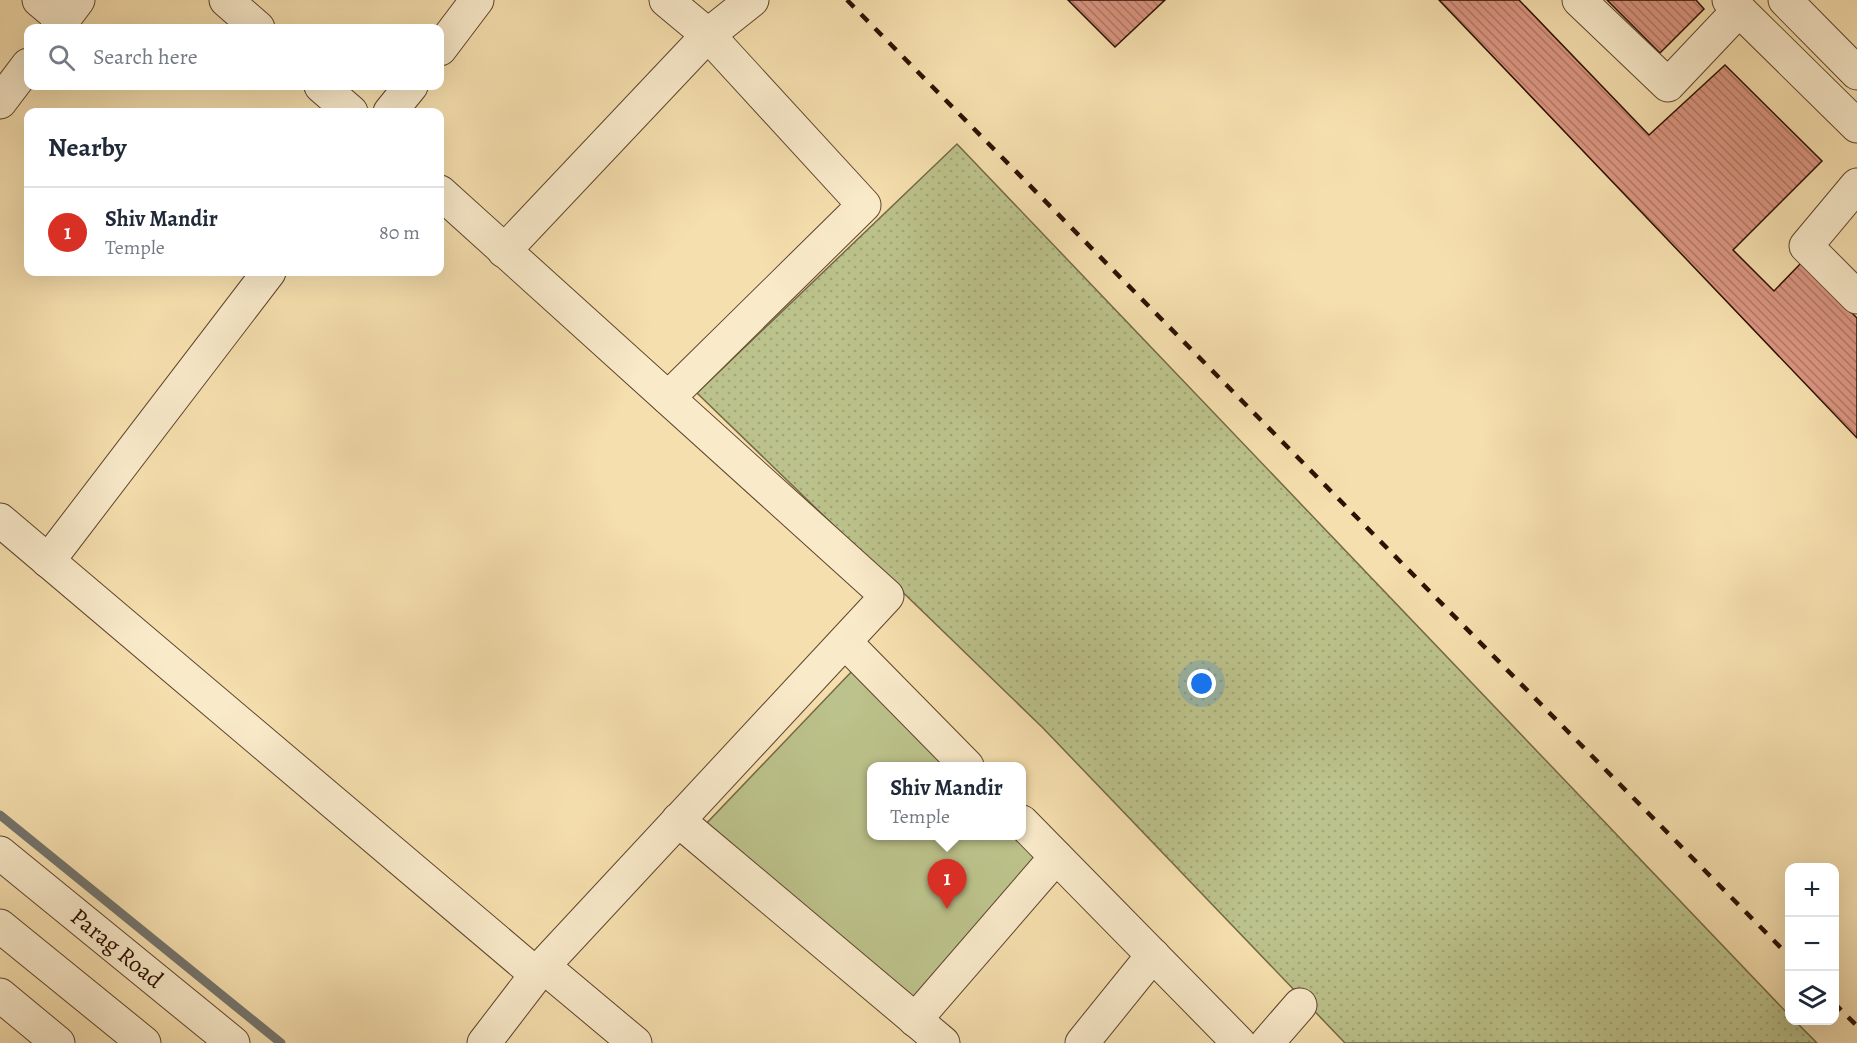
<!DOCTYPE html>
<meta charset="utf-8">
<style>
:root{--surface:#fff;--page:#f2f2f3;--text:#1f2937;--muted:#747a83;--line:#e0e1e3;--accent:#d93025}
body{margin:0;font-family:Alegreya,serif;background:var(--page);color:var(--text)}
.controls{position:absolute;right:18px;bottom:18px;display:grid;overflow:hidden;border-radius:12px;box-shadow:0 6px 24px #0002}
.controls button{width:54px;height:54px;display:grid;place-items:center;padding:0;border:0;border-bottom:2px solid var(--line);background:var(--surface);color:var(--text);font:30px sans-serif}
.you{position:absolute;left:1202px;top:684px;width:21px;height:21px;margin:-15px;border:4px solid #fff;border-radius:50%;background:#1a73e8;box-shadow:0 0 0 9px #1a73e833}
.badge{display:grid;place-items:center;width:39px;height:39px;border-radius:50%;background:var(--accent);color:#fff;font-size:20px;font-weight:700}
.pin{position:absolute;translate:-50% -50px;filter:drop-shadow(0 2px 3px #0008)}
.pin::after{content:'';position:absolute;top:32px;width:21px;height:18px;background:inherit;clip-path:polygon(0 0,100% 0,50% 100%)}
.popup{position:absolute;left:867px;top:762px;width:159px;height:78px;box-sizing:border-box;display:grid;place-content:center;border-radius:12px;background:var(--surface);filter:drop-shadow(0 2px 4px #0005);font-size:20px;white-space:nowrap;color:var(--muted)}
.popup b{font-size:22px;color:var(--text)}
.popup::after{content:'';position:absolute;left:50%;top:100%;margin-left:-12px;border:12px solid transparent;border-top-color:var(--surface)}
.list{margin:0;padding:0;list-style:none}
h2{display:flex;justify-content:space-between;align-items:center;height:78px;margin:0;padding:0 24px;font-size:26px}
h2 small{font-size:20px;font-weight:400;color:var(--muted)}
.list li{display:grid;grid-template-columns:39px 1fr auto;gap:18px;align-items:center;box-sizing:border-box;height:90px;padding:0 24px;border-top:2px solid var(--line)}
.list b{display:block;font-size:22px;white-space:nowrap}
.list p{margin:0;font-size:20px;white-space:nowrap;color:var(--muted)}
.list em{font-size:20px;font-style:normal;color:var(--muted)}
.icon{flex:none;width:33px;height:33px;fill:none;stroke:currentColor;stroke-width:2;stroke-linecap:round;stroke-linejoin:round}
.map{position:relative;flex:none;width:1857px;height:1043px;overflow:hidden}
.search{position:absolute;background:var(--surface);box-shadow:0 6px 24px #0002;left:24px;top:24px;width:420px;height:66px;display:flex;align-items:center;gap:15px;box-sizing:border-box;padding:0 21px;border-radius:12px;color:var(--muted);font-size:22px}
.panel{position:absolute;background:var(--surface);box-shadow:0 6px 24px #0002;left:24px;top:108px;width:420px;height:168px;border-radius:12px}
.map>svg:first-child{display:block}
.grass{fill:url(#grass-dots);stroke:#746946;stroke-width:1.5}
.park{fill:#bcc28b;stroke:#746946;stroke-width:1.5}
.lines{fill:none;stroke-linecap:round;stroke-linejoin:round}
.stream{stroke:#74756f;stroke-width:9}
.building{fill:url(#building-back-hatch);stroke:#2d1002;stroke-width:1.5}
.minor-casing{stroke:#5f442d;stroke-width:35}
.tertiary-casing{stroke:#5f442d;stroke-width:35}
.minor{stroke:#f9eaca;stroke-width:33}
.tertiary{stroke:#f9eaca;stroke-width:33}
.rail{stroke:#2d1002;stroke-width:4.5;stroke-dasharray:10 10;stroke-linecap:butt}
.labels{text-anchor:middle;stroke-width:4.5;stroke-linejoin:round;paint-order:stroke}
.street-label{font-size:24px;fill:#2d1002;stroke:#f9eaca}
</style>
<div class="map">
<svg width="1857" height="1043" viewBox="0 0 1857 1043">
<defs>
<pattern id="grass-dots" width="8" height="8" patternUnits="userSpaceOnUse" patternTransform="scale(1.5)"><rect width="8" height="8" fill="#bcc28b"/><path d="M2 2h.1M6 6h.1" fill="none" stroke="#a2a676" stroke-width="1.8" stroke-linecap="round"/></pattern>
<pattern id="building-back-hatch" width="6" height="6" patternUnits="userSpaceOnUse" patternTransform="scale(1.5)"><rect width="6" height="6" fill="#da9581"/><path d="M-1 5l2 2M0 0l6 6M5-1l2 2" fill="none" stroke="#b17867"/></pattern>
</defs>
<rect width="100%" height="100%" fill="#f6dfae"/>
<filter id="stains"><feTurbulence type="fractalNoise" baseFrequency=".00333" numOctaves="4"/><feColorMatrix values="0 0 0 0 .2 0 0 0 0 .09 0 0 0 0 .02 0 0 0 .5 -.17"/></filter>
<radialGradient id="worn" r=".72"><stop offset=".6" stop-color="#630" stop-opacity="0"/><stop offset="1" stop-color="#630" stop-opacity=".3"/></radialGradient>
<!-- grass -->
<path class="grass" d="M957,144L1789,1015L1790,1020L1795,1021L1817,1043H1345L1043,728L697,393Z"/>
<!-- park -->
<path class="park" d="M854,669L952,766H872V836H1021L1040,854L912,1002L704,826Z"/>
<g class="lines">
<!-- stream -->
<path class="stream" d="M0,815L281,1043"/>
</g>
<!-- building -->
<g class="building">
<path d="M1068,0H1165L1115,47Z"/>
<path d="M1439,0H1519L1649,135L1725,65L1822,161L1733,250L1774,291L1802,262L1857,318V438Z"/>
<path d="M1607,0H1696L1704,9L1660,53Z"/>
</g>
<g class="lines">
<defs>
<g id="minor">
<path d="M39,0L63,20"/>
<path d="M226,0L258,28"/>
<path d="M666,0L708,35L864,205L668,398"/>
<path d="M1579,0L1668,85L1739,10"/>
<path d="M57,28L78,0"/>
<path d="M440,49L477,0"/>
<path d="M321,86L351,112"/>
<path d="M0,102L28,65"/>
<path d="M390,112L411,86"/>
<path d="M1857,185L1806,246L1857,297"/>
<path d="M440,192L887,596L543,966L484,1043"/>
<path d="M504,251L708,35L752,0"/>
<path d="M0,520L536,974"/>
<path d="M48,561L269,272"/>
<path d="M845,642L967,766"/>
<path d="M678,820L943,1043"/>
<path d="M1022,822L1239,1043"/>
<path d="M543,966L635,1043"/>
<path d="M0,995L58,1043"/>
<path d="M915,1020L1056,857"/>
<path d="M1082,1043L1153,955"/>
<path d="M1267,1043L1300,1005"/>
</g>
<g id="tertiary">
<path d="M1729,0L1857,126"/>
<path d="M1785,0L1857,73"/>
<path d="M0,853L233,1043"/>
<path d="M0,926L144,1043"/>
</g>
</defs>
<!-- minor casing -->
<use href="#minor" class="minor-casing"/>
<!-- tertiary casing -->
<use href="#tertiary" class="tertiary-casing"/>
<!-- minor -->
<use href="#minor" class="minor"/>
<!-- tertiary -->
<use href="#tertiary" class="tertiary"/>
<!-- rail -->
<g class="rail">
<path d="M847,0L1790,957"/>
<path d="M1834,1003L1857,1026"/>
</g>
</g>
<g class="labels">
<!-- street labels -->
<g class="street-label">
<text transform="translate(117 948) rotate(39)" y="8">Parag Road</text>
</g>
</g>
<rect width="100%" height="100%" filter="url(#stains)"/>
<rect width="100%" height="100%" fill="url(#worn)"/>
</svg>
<div class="controls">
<button>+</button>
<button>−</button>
<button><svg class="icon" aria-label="layers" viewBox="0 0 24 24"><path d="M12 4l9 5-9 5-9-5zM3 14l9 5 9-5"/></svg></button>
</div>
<div class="you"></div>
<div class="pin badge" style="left:947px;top:909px">1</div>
<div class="popup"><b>Shiv Mandir</b>Temple</div>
<div class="search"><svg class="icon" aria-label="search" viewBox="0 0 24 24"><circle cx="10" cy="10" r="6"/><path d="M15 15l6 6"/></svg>Search here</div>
<section class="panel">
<h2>Nearby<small></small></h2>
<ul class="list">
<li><span class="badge">1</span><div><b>Shiv Mandir</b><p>Temple</p></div><em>80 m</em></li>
</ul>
</section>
</div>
